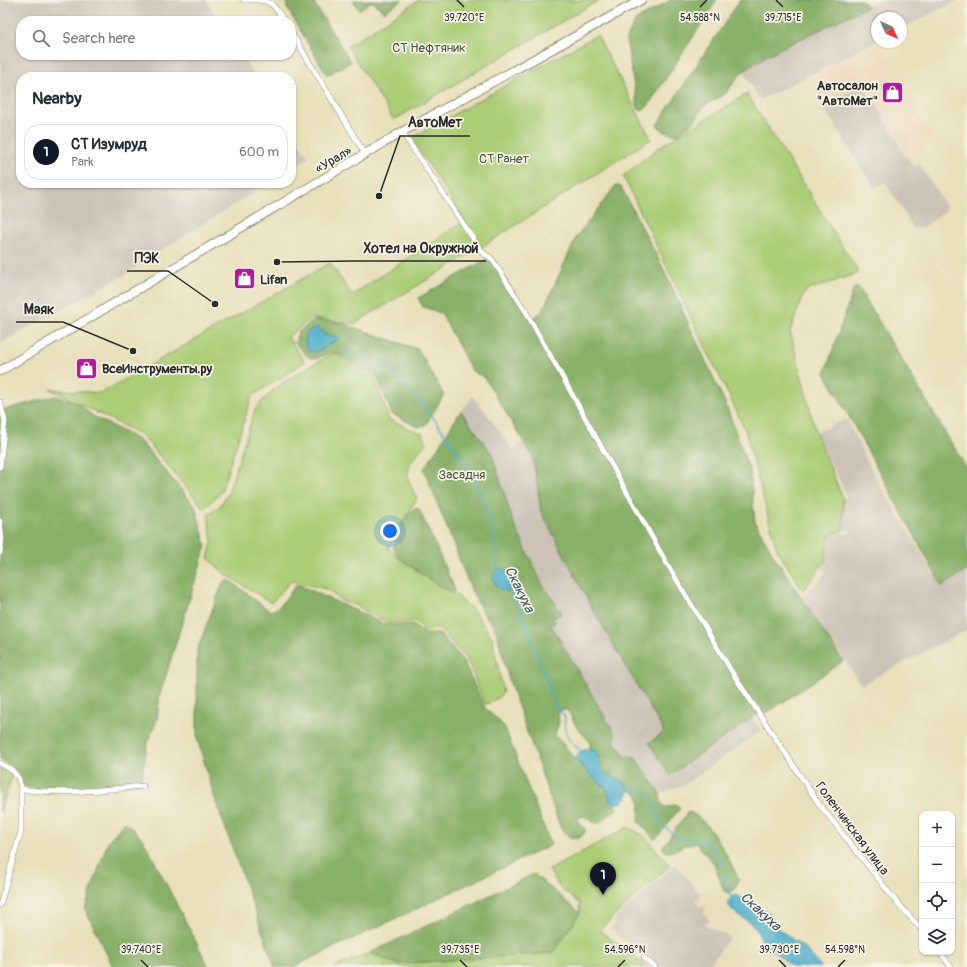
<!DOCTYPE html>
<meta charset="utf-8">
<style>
:root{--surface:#fff;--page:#f7f7f7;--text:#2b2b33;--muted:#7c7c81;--line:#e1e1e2;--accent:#111827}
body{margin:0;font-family:Pangolin,sans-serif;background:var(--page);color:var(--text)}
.controls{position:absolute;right:12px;bottom:12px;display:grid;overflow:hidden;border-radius:8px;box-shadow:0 1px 3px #0004}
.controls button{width:36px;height:36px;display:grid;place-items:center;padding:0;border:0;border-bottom:1px solid var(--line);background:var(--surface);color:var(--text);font:20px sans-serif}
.compass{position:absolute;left:871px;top:12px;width:36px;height:36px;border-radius:50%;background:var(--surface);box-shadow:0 1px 3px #0004;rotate:135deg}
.you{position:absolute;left:390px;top:531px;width:14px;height:14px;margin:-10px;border:3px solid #fff;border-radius:50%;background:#1a73e8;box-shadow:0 0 0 6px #1a73e833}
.badge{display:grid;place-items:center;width:26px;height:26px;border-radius:50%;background:var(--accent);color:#fff;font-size:13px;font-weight:700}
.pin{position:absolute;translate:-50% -33px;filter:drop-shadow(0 1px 2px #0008)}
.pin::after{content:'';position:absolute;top:21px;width:14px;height:12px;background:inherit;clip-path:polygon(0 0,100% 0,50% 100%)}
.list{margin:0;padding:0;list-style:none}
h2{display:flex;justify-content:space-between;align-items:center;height:52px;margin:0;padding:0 16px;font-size:17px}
h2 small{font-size:13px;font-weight:400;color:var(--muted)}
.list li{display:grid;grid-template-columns:26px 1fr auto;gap:12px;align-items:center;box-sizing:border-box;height:56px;margin:0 8px 8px;padding:0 8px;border:1px solid var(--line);border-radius:16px}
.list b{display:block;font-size:15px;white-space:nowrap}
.list p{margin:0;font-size:13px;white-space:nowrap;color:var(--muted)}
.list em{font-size:13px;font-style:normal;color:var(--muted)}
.icon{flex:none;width:22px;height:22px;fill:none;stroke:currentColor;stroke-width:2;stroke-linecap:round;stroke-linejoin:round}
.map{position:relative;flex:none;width:967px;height:967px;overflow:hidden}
.search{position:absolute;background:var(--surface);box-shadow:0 1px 3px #0004;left:16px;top:16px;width:280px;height:44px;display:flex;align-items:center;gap:10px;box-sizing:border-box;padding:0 14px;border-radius:16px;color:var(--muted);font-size:15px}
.panel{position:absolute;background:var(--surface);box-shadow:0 1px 3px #0004;left:16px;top:72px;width:280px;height:116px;border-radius:16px}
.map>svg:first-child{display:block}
.built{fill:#edd7ba}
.industrial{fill:#ccc2b8}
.green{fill:#abcd76;stroke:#6b7c50}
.forest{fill:#88b067;stroke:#5a6e49;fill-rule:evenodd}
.water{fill:#4badca;stroke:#3b6c7a}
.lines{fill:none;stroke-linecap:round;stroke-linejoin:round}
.stream{stroke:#4badca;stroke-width:1.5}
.minor-casing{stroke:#8a8672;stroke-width:6}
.trunk-casing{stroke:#8a8672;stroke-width:10}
.minor{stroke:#fff;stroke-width:5}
.trunk{stroke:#fff;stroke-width:8}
.ticks{fill:none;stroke:#2b2b2b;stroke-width:1.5}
.labels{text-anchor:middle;stroke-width:3.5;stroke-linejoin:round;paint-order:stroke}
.park-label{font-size:13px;fill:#4b543e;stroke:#f7f3e8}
.poi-label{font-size:13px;font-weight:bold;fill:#2b2b2b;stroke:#f7f3e8;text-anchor:start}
.street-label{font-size:13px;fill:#2b2b2b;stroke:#f7f3e8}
.water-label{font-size:14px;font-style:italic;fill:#365863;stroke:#f7f3e8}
.ticks-label{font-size:10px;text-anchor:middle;fill:#2b2b2b;stroke:#f7f3e8;stroke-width:3.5;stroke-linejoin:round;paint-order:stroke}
.leader{fill:none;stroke:#2b2b2b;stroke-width:1.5}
.callout-dot{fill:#2b2b2b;stroke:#f7f3e8;stroke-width:1.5}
.callout-label{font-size:14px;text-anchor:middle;font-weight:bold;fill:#2b2b2b;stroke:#f7f3e8;stroke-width:3.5;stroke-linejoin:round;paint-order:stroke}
</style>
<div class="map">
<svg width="967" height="967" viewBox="0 0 967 967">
<rect width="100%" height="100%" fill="#f7f3e8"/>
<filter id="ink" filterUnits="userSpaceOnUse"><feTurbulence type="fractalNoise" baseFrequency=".025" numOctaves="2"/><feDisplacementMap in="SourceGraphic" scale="8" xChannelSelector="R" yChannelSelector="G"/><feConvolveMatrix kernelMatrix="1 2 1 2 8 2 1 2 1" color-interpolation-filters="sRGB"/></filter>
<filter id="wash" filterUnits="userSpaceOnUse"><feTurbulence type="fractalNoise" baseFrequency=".012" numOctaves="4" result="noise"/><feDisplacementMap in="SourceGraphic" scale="16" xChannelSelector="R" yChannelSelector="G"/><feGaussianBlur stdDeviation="0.9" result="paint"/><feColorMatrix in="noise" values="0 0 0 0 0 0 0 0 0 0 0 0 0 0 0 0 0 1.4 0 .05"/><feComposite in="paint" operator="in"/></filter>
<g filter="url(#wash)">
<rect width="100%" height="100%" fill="#e8e0ba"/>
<!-- built -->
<path class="built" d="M873,44H878L936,142H939L940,145L935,148L933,145L908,159L899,147L885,118L860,85L823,106L806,78Z"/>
<!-- industrial -->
<g class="industrial">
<path d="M0,0H206L220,21H21V55H242L256,77H21V183H269L188,233L121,277L0,343Z"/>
<path d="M880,0H959L901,29V18H877V41L760,100L743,71L773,52Z"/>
<path d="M860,85L870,95L899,143V147L914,167L920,164L946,206V211L921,229L913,228L885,182L874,188L823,106Z"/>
<path d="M291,131L309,158L291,169Z"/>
<path d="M473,396L513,449L523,443L533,457L542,511L591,606L664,732L649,743L669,775L752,718L761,731L685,784L660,794L636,757L632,760L626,758L614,741L616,736L551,625L553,618L561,614L541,582L513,522L492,454L461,411Z"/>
<path d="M846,419L878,482L942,587L967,572V630L861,685L803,599L826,572L822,568L830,547V535L843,533L849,534L851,530H843V499H846L845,492L816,433Z"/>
<path d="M675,864L701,895L695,901L700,907L703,905L706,910L703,912L710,921L704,925L730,937L708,967H659L610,929L616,923L614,920Z"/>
</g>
<!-- green -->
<g class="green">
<path d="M419,0H599L394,120L347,46Z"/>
<path d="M597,35L651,139L483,246L354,324L311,318L288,337L305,362L252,396L221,492L204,509L142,435L50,389L101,393L330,263L352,295L465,221L411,138Z"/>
<path d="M747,94L859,273L805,291L790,331L816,433L843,499V530L830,535L825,561L803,591L777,550L745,429L623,176L659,147Z"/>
<path d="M334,353L375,378L389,420L423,434L426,443C407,466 401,470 417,498L388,548L398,557L440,587L455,594L473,610L492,637L503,692L499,697L485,705L467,659L438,628L427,631L415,621L388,623L355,605L343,602L326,589L291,581L271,603L224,573L208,558L212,542L208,515L220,506L228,493L255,410C273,384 307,368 334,353Z"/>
<path d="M0,768L9,772L12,776L0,812Z"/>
<path d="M628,827L644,836L670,865L599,930L648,967H334L370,953L397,964L553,953L580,913L579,903L560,888L549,870Z"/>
</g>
<!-- forest -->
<g class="forest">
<path d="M286,0H312L351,62L327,75L287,8Z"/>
<path d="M353,0H402L384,12L372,1L359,10Z"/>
<path d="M671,0H717L648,106L642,110L638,109L626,39L636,20Z"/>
<path d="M740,0H862L867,7L773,52L743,71L725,94L704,106L694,122L677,135L665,132L657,125Z"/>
<path d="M616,185L621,187L661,264L726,405L750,472L755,522L774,556L843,661L770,711L756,715L670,775L649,743L664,732L591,606L541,511L533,457L484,377L472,371L441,313L423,307L418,298L487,259H492L531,319L542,312L577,236Z"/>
<path d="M854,288H859L967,469V571L942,586L825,373Z"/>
<path d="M314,320L341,323L418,349L444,395L425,426L418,427L392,414L377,376L335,352C329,352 325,355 320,357C309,363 302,350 295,343L298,332ZM317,327L326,335L323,350L317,352L308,350Z"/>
<path d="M55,396L76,402L93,416L139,440L195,506L206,546L160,694L157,719L147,746L141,782L138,784L41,790L24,786C19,773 12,765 0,760V409L4,410Z"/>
<path d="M461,411L492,454L513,522L541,582L562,613L553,618L555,623L551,625L616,736L614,741L626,758L629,756L632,759L635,757L660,794L662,805L666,807L676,805L680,808L657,838L654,839L639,822L640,801L637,794L629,790L621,779C602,776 601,769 597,752L590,748V742L576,726L569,712L563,709L558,714L559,722L555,735L587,772L607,789L609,798L617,809C611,815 605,817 599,823L593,822L584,816L578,818V822L585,829V833L578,839L569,837L561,829L509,680L496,630L483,612L472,592L424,469Z"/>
<path d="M415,508L419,509L455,590L454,592L440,587L398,557L393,547C398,534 404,516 415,508Z"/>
<path d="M229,580L270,611L278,608L297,584L387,625L413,624L427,634H440L464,662L484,707L504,726L551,845L293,967H275L215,799L197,738V650L223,582Z"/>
<path d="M688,812C708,815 731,863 739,880L734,890L728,893L724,891L714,864L696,843C682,843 678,852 666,852L662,848Z"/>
<path d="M125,822L143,839L209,967H113L85,909L108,841Z"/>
<path d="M534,874L580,913L553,953L397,964L370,953Z"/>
</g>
<!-- water -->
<g class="water">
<path d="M317,327L326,335L336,336L338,339L317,352L308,351L305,342L307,332Z"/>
<path d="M497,568L503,569C509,575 513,582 509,591H505L497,587L493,578Z"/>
<path d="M590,748L597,752C601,769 602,776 621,779L629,790C627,799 624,803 614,804L609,798L607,789L587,772L576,758L581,751Z"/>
<path d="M737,895L753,905L769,912L776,927L803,947L822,967H792L760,939C757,918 732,919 728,902L731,897Z"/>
</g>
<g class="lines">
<!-- stream -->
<g class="stream">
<path d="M345,352L366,353L384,363L427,409L472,473L492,524L498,570"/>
<path d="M508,589L522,615L556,706L565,717C563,736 568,739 581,751"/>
<path d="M628,789L642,791L651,797"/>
<path d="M654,804L660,821L678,840L707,841L727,871L725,881L732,898"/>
</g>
</g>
</g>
<g filter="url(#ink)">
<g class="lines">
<defs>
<g id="minor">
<path d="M243,0H258"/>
<path d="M260,0C274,2 277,10 284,21"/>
<path d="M291,32L365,154"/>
<path d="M402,132L482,252L492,259L526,312L666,562L735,677L819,804L895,900L922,930"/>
<path d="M0,402L5,421L0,467"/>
<path d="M0,521L2,539L0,553"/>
<path d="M0,763L13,771L19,779L21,789V831L0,905"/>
<path d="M21,789C62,795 102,790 143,786"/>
<path d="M940,952L951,967"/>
<path d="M644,958L655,967"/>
</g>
<path id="trunk" d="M0,371L402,132L641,0"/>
</defs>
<!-- minor casing -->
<use href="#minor" class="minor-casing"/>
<!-- trunk casing -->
<use href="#trunk" class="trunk-casing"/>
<!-- minor -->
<use href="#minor" class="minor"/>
<!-- trunk -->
<use href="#trunk" class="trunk"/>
</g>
</g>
<!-- ticks -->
<path class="ticks" d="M457,0L464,7M776,0L783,7M700,7L707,0M141,960L148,967M460,960L467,967M779,960L786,967M618,967L625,960M838,967L845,960"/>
<!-- icons -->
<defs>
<symbol id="shop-square" viewBox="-11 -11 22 22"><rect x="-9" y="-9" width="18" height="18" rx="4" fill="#b5179e" stroke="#f7f3e8"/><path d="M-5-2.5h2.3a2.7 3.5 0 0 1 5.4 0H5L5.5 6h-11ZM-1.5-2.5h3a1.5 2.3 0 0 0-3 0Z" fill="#fff"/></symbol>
</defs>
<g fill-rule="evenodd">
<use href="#shop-square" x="880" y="80" width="25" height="25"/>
<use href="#shop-square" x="232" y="266" width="25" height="25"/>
<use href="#shop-square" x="74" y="356" width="25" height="25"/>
</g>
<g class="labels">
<!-- park labels -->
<g class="park-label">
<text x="429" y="52">СТ Нефтяник</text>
<text x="504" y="163">СТ Ранет</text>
<text x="462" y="479">Засадня</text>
</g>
<!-- poi labels -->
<g class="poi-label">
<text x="878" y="90" text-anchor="end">Автосалон<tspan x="878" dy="15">"АвтоМет"</tspan></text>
<text x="260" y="284">Lifan</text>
<text x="102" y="373">ВсеИнструменты.ру</text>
</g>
<!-- street labels -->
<g class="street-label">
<text transform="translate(333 159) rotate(-31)" y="5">«Урал»</text>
<text transform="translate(853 828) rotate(53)" y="5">Голенчинская улица</text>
</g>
<!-- water labels -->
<g class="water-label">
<text transform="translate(520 589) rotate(64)" y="5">Скакуха</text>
<text transform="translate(761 911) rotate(43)" y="5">Скакуха</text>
</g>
</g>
<g class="ticks-label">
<text x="783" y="21">39.715°E</text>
<text x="464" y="21">39.720°E</text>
<text x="700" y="21">54.588°N</text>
<text x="625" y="953">54.596°N</text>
<text x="845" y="953">54.598°N</text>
<text x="141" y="953">39.740°E</text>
<text x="460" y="953">39.735°E</text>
<text x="779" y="953">39.730°E</text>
</g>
<!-- callouts -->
<path class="leader" d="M379 196L400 136H470M277 262L355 261H486M215 304L168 271H127M133 351L63 322H16"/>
<g class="callout-dot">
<circle cx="379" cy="196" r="4"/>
<circle cx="277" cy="262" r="4"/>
<circle cx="215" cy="304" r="4"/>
<circle cx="133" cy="351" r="4"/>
</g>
<g class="callout-label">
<text x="435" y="127">АвтоМет</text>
<text x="421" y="253">Хотел на Окружной</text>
<text x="147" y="263">ПЭК</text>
<text x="39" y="314">Маяк</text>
</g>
</svg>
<div class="controls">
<button>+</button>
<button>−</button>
<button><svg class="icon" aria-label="locate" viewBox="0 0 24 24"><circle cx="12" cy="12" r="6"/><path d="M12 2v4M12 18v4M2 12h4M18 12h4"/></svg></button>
<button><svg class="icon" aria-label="layers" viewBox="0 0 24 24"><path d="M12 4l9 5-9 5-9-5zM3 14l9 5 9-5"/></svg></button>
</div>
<svg class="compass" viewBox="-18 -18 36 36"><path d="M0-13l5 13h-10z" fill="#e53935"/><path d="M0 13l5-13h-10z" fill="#7c7c81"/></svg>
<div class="you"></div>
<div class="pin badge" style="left:603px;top:895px">1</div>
<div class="search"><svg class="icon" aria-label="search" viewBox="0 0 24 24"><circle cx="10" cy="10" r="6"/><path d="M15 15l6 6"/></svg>Search here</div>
<section class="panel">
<h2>Nearby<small></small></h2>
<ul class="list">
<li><span class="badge">1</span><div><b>СТ Изумруд</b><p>Park</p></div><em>600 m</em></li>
</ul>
</section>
</div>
